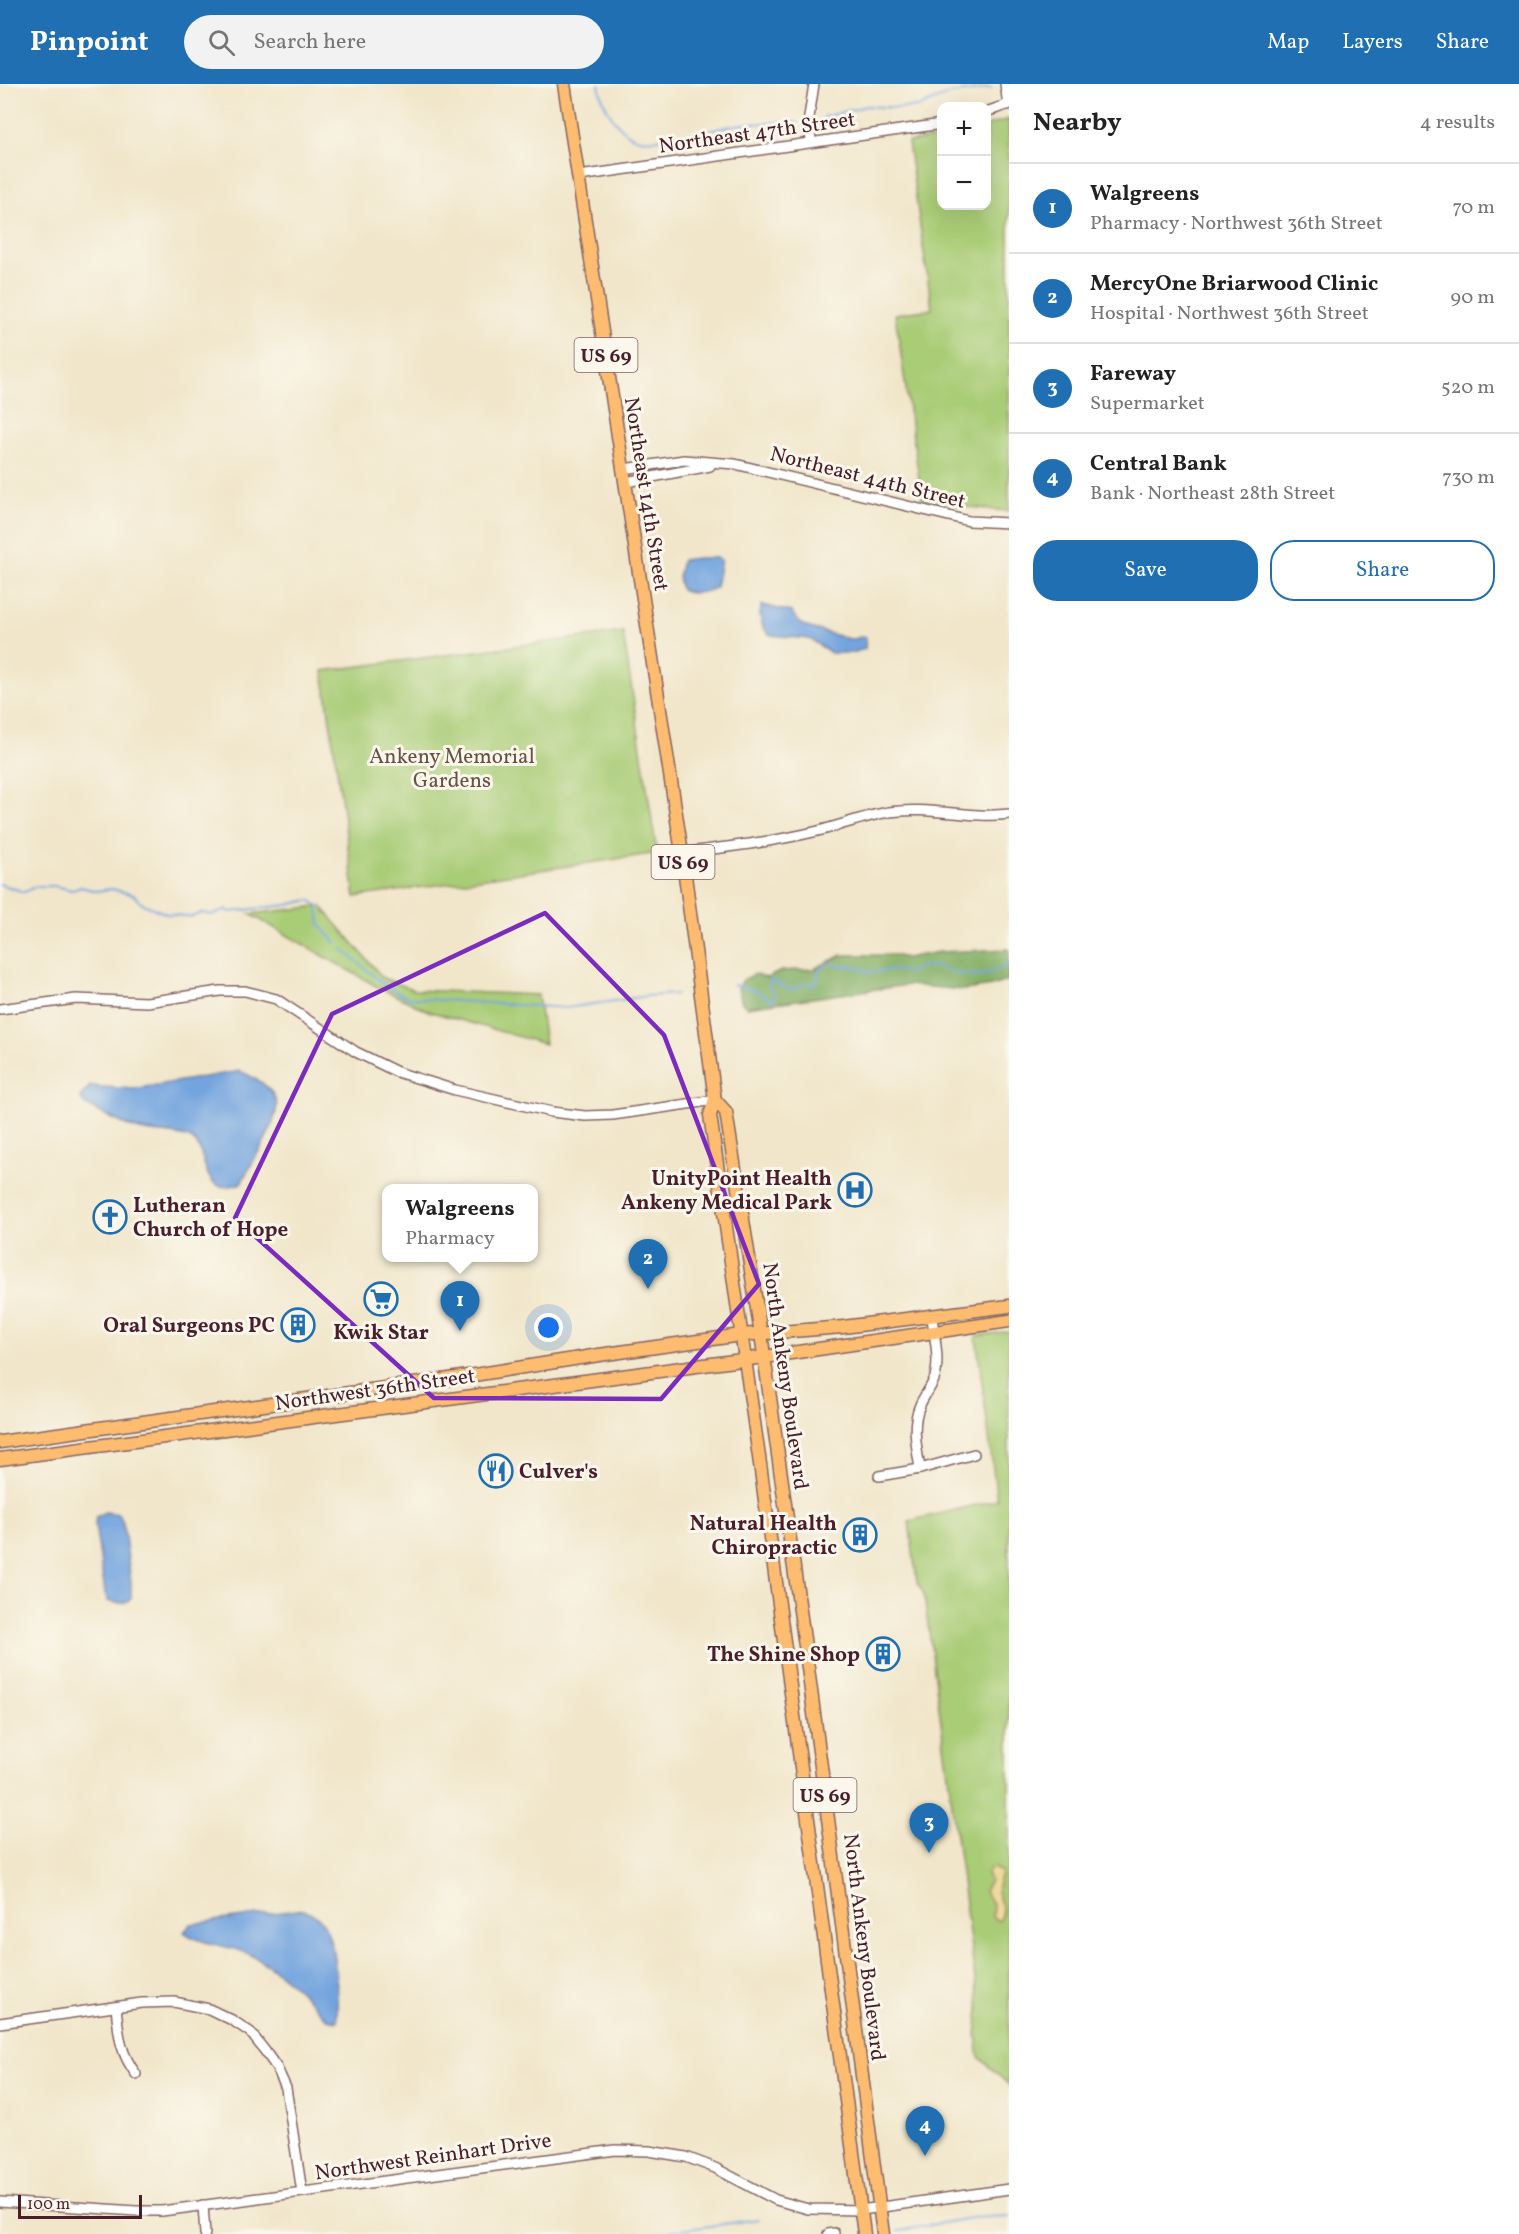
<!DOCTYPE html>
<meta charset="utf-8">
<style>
:root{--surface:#fff;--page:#f2f2f2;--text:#222;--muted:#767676;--line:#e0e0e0;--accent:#1f6fb2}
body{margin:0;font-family:Vollkorn,serif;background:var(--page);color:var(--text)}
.controls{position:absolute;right:18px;top:18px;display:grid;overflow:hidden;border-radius:12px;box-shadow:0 6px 24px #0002}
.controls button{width:54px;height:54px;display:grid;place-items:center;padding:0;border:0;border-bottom:2px solid var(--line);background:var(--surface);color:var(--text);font:30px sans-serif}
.scale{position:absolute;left:18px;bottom:15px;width:124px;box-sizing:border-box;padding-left:6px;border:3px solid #4a1f2b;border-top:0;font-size:16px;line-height:21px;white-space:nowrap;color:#4a1f2b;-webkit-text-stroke:4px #fbf7ec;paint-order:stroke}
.you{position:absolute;left:549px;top:1244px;width:21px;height:21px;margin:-15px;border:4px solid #fff;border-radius:50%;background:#1a73e8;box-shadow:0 0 0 9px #1a73e833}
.badge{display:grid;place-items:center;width:39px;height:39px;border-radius:50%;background:var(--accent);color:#fff;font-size:20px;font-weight:700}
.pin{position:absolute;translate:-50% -50px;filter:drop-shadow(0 2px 3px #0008)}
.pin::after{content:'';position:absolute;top:32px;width:21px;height:18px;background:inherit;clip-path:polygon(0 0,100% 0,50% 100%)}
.popup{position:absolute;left:382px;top:1100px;width:156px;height:78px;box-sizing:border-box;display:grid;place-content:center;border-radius:12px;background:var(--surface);filter:drop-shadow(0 2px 4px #0005);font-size:20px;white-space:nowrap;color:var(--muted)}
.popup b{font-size:22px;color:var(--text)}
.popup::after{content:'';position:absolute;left:50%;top:100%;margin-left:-12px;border:12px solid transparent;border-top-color:var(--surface)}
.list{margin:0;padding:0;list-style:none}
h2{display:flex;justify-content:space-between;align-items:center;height:78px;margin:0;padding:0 24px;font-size:26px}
h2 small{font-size:20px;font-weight:400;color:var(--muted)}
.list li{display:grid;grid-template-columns:39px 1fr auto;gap:18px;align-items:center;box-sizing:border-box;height:90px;padding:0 24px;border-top:2px solid var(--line)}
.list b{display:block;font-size:22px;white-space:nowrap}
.list p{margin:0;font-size:20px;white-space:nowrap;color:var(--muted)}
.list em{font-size:20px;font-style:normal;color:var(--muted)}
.actions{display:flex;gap:12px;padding:18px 24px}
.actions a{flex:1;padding:14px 0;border:2px solid var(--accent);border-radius:24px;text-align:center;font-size:21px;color:var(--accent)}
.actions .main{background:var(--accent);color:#fff}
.icon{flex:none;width:33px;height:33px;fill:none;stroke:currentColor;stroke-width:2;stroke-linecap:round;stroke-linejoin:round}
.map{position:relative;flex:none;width:1009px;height:2150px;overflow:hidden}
header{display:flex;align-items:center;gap:36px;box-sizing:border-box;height:84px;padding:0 30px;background:var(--accent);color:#fff}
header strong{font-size:28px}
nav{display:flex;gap:33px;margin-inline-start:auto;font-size:21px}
.search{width:420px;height:54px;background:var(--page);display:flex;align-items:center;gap:15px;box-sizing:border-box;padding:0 21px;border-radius:33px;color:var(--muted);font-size:22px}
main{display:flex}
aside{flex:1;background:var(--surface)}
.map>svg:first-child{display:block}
.green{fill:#a9cc76;stroke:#7a7650;stroke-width:1.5}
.forest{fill:#86b067;stroke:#686849;stroke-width:1.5}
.sand{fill:#eeda9e;stroke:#9c7c64;stroke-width:1.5}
.water{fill:#73a4de;stroke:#5e6284;stroke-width:1.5}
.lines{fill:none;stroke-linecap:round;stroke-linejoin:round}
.stream{stroke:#73a4de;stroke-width:2}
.minor-casing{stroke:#846563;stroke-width:12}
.major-casing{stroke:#846563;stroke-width:15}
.minor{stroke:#fff;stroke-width:9}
.major{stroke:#fdbc70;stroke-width:12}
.marked{fill:none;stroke:#7b2cbf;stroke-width:4.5;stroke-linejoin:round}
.labels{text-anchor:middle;stroke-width:6;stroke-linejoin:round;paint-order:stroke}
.shield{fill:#fbf7ec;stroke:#7f6065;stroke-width:1.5}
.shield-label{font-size:20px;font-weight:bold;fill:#4a1f2b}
.street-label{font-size:21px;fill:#4a1f2b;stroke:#fbf7ec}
.park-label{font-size:21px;fill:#665342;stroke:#fbf7ec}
.poi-label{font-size:21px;font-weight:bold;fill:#4a1f2b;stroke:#fbf7ec;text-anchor:end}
</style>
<header>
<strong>Pinpoint</strong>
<div class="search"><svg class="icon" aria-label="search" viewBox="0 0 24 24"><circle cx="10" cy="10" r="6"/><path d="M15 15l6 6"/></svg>Search here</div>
<nav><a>Map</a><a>Layers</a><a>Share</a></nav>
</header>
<main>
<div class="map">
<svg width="1009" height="2150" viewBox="0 0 1009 2150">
<rect width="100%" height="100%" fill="#fbf7ec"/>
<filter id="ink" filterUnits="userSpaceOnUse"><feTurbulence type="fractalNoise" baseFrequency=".0167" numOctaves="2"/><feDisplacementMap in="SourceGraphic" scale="12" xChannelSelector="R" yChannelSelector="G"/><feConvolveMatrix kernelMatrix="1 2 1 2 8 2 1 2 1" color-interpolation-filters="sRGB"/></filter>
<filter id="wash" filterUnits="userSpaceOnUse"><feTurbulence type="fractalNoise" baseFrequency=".008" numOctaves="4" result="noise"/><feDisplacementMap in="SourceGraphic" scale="24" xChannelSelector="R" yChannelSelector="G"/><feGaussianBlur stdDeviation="1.35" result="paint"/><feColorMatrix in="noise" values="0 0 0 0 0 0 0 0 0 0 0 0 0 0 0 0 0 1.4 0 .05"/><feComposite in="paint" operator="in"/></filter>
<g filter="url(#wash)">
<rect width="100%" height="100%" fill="#f1e6ca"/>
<!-- green -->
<g class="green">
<path d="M1009,35V427H1006L950,421L922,415L895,230L932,225L908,58L941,53L942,122H986L987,42Z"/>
<path d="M623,548L657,769L355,813L323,587Z"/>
<path d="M321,822L383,894L415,906L538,911L545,960L428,927L378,903L250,830Z"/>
<path d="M1009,1247V2001L979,1973L976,1951L979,1925L924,1510L917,1498L909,1437L997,1416L976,1252Z"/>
</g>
<!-- forest -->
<path class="forest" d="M1009,865V896L992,902L965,906L907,901L747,923L742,919L738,905L743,896L755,890L767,894L781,887L814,885L842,871H894L906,874L939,868Z"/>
<!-- sand -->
<path class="sand" d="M994,1784L1001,1788C1001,1794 998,1797 997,1803C995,1815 1009,1823 999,1837L992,1833L993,1821L984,1807L990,1797L987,1789L988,1786Z"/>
<!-- water -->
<g class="water">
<path d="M699,474H718L721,476L716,503C707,509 691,511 681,506L678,493L682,476Z"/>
<path d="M762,521L791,528L801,540L807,543L849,555H855L863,552L866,553L865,565L852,569H831L810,555L770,551C761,544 758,531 762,521Z"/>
<path d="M240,987C253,993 271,1001 276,1017C281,1036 250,1081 241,1099C196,1116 211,1066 191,1055C179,1048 154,1050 140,1046C120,1040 102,1029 84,1020L80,1013L90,1002L133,1005Z"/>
<path d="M105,1428L119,1430L123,1438L131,1498V1515C125,1520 116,1520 108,1517L105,1509L95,1440L96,1433Z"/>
<path d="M304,1825C309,1828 316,1831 320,1835C337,1854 338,1912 337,1937L327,1935C303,1910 281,1886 249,1870C230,1861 200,1861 184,1848L191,1840Z"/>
</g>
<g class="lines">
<!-- stream -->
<g class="stream">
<path d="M599,0C601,20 619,51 640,55C651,57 663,54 674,53"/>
<path d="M824,33L866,22L898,24L918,23L951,10L991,4"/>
<path d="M702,48L741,40L797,38"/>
<path d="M0,800L24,808L37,802H55L72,806L81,803L96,807L112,805L134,811L141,819L167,830L191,833L202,829L212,831L227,825L229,828L287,821L310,816L318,822L320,841L336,859"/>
<path d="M341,864L386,902L409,914L567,924L647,912L677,910"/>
<path d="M734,901L757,907L772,917L775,911L769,901L771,896L786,904L794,905L801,900L812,901L817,897L818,887L828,879L846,883L851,881L870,888L892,886L912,888L919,883L936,882L959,890L983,891L1009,881"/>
<path d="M899,2147L970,2134L1009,2132"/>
<path d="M653,2150L759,2135"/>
</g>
</g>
</g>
<g filter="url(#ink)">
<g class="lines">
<defs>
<g id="minor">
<path d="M1005,0L1008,21"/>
<path d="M986,28L1009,20"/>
<path d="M811,58L809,33L814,0"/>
<path d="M579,92L942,40"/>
<path d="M624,385L684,376L735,380L969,437L1009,439"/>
<path d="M626,398L710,382"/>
<path d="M682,769C727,763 773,758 818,747C842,741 865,732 889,728C929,722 969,735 1009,730"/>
<path d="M0,925L76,915L147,918L220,907H245L276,915L356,968L397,988L455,1006L552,1028L585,1032L613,1031L715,1016"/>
<path d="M920,1385C917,1364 911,1341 920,1321C924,1311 932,1303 935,1293C940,1274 934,1252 932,1233"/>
<path d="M879,1392L920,1385L974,1370"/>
<path d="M116,1923C119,1950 119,1967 136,1990"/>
<path d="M0,1939L142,1919L174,1918L209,1925L232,1936L250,1948L265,1967L277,1984L286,2004L302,2108"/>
<path d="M0,2118L136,2127H162L615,2066L649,2067L686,2073L715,2084L776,2116L808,2125L861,2126L1009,2105"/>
<path d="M203,2121L205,2150"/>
<path d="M828,2150L834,2149"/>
</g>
<g id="major">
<path d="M564,0L682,769L715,1016L710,1031L761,1387L864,2150"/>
<path d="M715,1016L726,1028L761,1250L806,1569L883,2150"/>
<path d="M0,1358L449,1295L599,1271L741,1251L843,1243L1009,1222"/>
<path d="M0,1375L764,1273L1009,1237"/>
</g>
</defs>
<!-- minor casing -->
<use href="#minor" class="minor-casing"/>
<!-- major casing -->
<use href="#major" class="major-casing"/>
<!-- minor -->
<use href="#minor" class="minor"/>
<!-- major -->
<use href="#major" class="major"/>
</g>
</g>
<!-- marked area -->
<path class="marked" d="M545,829L664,951L759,1200L661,1315L434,1314L235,1134L332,930Z"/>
<!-- icons -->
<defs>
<symbol id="hospital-ring" viewBox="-11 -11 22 22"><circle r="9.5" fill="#fbf7ec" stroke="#1f6fb2" stroke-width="1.5"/><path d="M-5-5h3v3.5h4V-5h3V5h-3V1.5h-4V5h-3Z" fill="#1f6fb2"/></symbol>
<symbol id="church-ring" viewBox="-11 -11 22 22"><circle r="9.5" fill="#fbf7ec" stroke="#1f6fb2" stroke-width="1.5"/><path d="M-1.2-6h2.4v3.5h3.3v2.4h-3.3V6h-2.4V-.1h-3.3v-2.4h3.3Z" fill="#1f6fb2"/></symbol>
<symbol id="supermarket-ring" viewBox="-11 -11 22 22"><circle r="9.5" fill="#fbf7ec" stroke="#1f6fb2" stroke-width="1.5"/><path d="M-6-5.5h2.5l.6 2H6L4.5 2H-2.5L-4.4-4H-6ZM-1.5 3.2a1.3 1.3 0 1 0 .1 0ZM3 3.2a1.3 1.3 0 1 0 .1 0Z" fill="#1f6fb2"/></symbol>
<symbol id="building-ring" viewBox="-11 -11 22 22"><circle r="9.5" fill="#fbf7ec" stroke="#1f6fb2" stroke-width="1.5"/><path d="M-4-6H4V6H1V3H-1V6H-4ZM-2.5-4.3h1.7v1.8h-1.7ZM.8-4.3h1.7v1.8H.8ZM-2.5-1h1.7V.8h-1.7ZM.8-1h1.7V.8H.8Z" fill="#1f6fb2"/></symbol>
<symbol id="restaurant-ring" viewBox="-11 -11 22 22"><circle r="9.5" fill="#fbf7ec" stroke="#1f6fb2" stroke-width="1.5"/><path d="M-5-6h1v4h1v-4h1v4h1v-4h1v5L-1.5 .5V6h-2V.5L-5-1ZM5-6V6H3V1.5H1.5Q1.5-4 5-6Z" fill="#1f6fb2"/></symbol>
</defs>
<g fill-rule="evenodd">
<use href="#hospital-ring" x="836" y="1087" width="38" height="38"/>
<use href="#church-ring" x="91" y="1114" width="38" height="38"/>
<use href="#supermarket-ring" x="362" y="1196" width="38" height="38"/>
<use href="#building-ring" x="279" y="1222" width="38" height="38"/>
<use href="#restaurant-ring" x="477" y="1368" width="38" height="38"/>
<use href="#building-ring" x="841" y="1432" width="38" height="38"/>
<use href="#building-ring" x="864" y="1551" width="38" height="38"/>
</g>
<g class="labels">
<!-- shield labels -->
<g class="shield">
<rect x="574.5" y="254" width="63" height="34" rx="4.5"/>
<rect x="651.5" y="761" width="63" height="34" rx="4.5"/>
<rect x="793.5" y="1694" width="63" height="34" rx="4.5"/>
</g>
<g class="shield-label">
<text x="606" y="278">US 69</text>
<text x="683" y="785">US 69</text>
<text x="825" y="1718">US 69</text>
</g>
<!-- street labels -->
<g class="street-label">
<text transform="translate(757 48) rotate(-8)" y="7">Northeast 47th Street</text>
<text transform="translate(868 393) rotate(14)" y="7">Northeast 44th Street</text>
<text transform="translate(647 410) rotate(81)" y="7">Northeast 14th Street</text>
<text transform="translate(786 1292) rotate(82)" y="7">North Ankeny Boulevard</text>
<text transform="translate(375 1305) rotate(-8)" y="7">Northwest 36th Street</text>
<text transform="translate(865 1863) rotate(83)" y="7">North Ankeny Boulevard</text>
<text transform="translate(433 2072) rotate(-8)" y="7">Northwest Reinhart Drive</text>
</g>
<!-- park labels -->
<g class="park-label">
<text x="452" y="679">Ankeny Memorial<tspan x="452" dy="24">Gardens</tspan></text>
</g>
<!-- poi labels -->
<g class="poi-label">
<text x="832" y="1101">UnityPoint Health<tspan x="832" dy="24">Ankeny Medical Park</tspan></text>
<text x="133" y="1128" text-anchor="start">Lutheran<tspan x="133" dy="24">Church of Hope</tspan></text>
<text x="275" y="1248">Oral Surgeons PC</text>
<text x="381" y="1255" text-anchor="middle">Kwik Star</text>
<text x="519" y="1394" text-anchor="start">Culver's</text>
<text x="837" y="1446">Natural Health<tspan x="837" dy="24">Chiropractic</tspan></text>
<text x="860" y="1577">The Shine Shop</text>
</g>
</g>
</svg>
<div class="controls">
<button>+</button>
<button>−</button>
</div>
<div class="scale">100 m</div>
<div class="you"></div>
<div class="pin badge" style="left:460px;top:1247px">1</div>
<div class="popup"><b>Walgreens</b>Pharmacy</div>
<div class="pin badge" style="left:648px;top:1205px">2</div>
<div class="pin badge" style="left:929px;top:1769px">3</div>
<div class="pin badge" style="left:925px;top:2072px">4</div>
</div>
<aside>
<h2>Nearby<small>4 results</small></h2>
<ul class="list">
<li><span class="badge">1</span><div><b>Walgreens</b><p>Pharmacy · Northwest 36th Street</p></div><em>70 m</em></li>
<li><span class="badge">2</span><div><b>MercyOne Briarwood Clinic</b><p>Hospital · Northwest 36th Street</p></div><em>90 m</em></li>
<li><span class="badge">3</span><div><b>Fareway</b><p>Supermarket</p></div><em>520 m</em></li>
<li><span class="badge">4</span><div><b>Central Bank</b><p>Bank · Northeast 28th Street</p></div><em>730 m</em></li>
</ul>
<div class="actions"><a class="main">Save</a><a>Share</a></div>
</aside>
</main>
